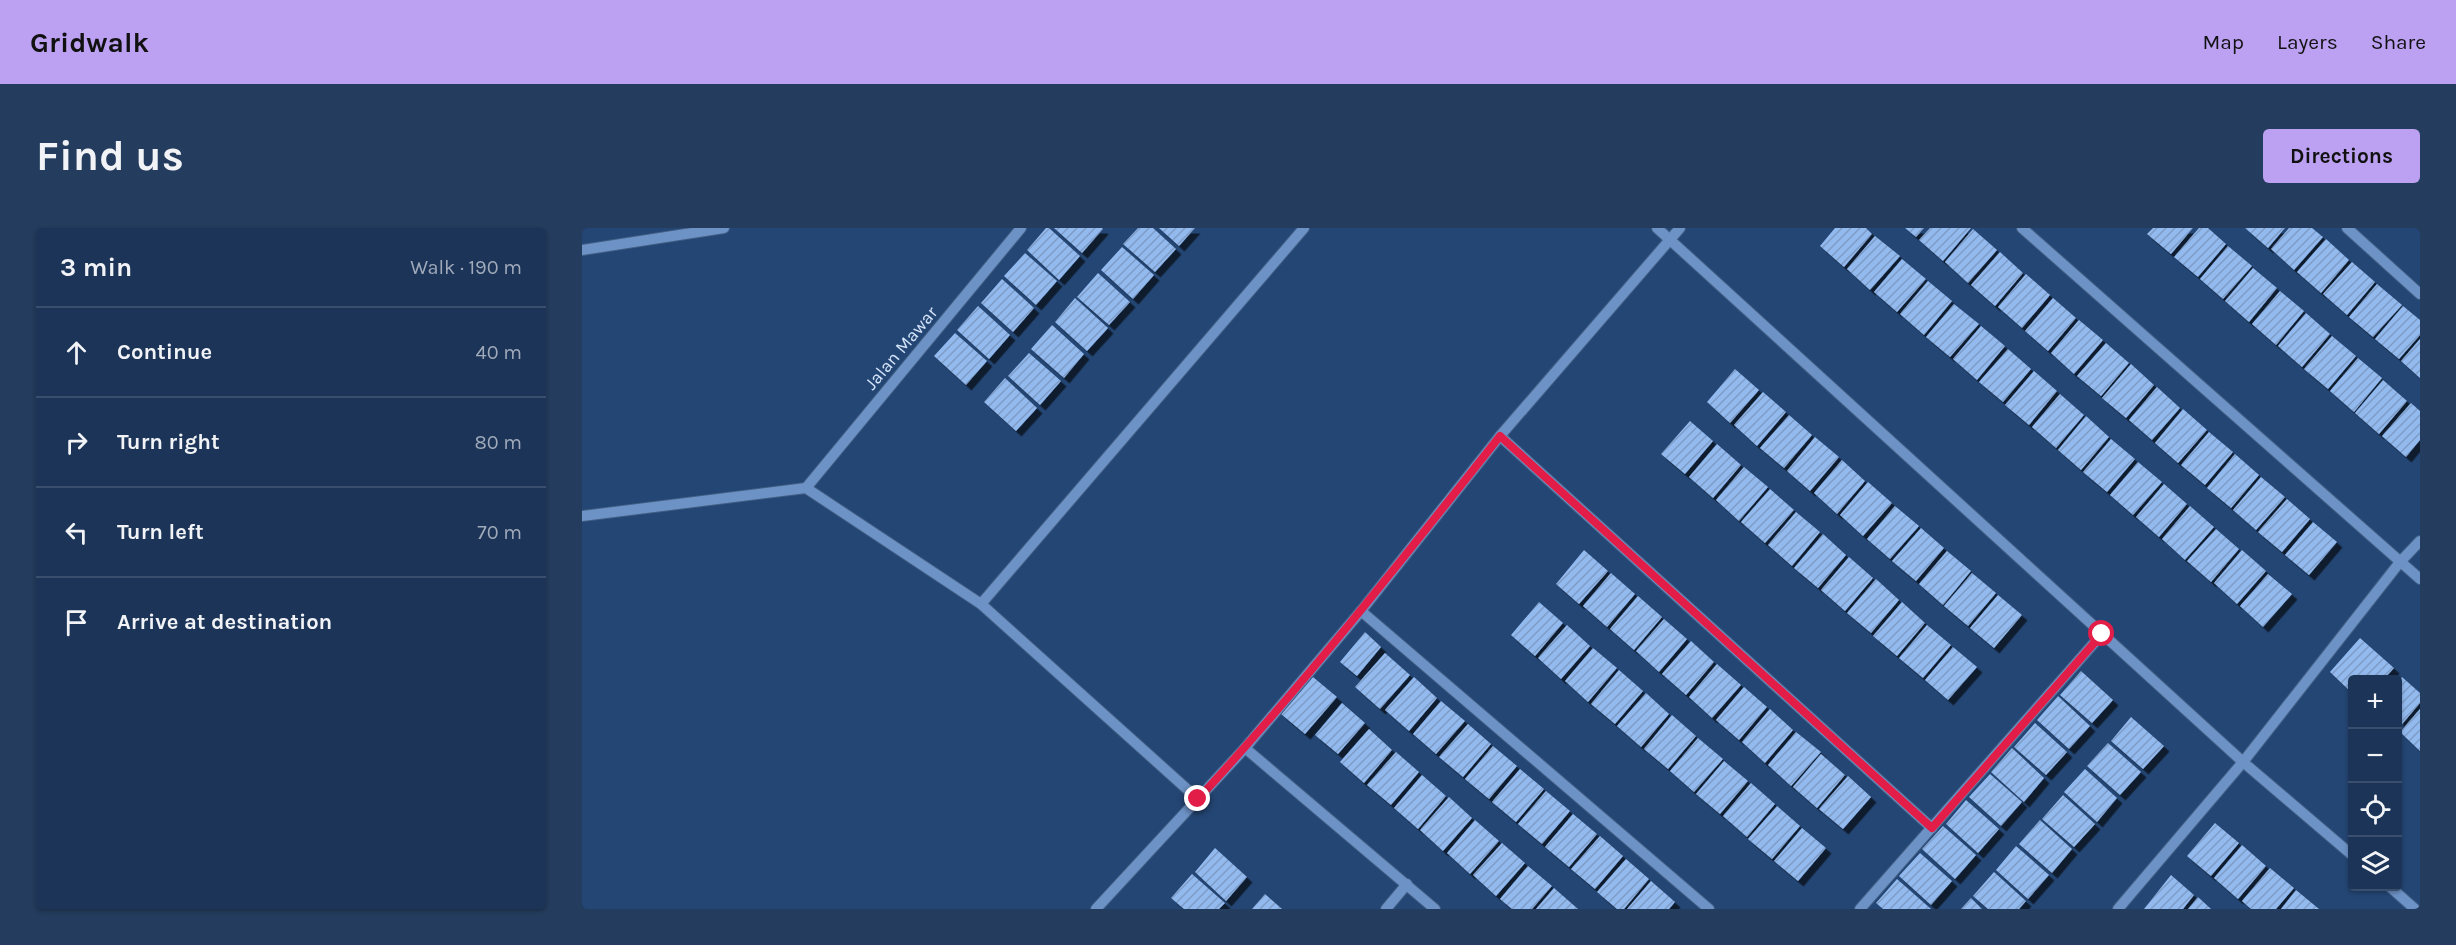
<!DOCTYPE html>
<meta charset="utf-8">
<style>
:root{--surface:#1b3457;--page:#243c5d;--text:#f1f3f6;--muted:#a0aaba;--line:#394f6d;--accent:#bca0f2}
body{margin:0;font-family:Karla,sans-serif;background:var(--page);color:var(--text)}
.controls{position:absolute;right:18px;bottom:18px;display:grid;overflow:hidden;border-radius:6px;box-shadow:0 2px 4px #0004}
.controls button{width:54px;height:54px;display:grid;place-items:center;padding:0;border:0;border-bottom:2px solid var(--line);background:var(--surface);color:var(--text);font:30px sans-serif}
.stop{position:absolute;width:18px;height:18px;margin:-14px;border:4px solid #e11d48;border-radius:50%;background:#fff}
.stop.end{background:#e11d48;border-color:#fff;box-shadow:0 2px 6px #0008}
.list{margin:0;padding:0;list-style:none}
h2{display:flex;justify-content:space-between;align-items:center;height:78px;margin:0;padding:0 24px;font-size:26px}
h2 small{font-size:20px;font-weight:400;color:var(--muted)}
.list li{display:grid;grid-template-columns:39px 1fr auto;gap:18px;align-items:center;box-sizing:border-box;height:90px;padding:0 24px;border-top:2px solid var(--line)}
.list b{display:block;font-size:22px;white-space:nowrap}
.list em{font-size:20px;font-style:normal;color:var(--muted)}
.icon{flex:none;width:33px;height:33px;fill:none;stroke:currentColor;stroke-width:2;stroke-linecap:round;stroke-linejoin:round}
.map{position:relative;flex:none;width:1838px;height:681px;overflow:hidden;border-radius:6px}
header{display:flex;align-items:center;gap:36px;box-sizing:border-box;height:84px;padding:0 30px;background:var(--accent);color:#111}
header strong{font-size:28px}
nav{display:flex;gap:33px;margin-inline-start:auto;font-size:21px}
.intro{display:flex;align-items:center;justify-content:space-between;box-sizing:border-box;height:144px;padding:0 36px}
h1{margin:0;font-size:42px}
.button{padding:15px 27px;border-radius:6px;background:var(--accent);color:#111;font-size:21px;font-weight:700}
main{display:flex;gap:36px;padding:0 36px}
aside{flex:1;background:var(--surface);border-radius:6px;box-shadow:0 2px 4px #0004}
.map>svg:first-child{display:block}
.building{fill:url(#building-hatch);filter:url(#shadow)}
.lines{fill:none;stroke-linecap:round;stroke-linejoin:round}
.minor-casing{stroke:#415f84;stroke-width:12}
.minor{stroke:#6d92c6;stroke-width:10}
.route{stroke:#e11d48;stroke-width:8}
.labels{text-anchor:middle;stroke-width:6;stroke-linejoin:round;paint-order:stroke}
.street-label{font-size:18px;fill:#d4e4fa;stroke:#244674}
</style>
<header>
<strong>Gridwalk</strong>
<nav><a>Map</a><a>Layers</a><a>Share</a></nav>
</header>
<div class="intro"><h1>Find us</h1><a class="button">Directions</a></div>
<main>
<aside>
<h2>3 min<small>Walk · 190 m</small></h2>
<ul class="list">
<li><svg class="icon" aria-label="ahead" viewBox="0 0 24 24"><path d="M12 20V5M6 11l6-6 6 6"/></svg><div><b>Continue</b></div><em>40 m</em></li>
<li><svg class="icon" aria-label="right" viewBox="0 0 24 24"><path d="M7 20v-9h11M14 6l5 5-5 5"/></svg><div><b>Turn right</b></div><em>80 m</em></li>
<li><svg class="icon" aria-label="left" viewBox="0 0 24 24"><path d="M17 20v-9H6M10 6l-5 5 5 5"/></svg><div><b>Turn left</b></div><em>70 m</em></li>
<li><svg class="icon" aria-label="arrive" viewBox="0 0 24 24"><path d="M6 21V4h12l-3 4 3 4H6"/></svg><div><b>Arrive at destination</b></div></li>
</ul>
</aside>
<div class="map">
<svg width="1838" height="681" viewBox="0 0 1838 681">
<defs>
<pattern id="building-hatch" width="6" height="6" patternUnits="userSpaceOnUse" patternTransform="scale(1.5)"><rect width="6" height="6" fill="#93baef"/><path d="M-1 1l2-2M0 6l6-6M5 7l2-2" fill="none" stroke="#7e9cc6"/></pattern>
<filter id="shadow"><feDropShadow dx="5.5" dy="5.5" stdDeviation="0" flood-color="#0009"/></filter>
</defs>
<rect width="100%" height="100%" fill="#244674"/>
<!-- building -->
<g class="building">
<path d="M464,0H467L498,28L477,52L445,22Z"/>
<path d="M472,0H520L521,1L500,25Z"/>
<path d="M556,0H571L594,21L573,44L541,16Z"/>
<path d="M577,0H613L597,18Z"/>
<path d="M1253,0H1284L1290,6L1262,39L1238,18Z"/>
<path d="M1323,0H1342L1334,9Z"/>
<path d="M1348,0H1389L1361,33L1337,12Z"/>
<path d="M1571,0H1611L1589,26L1565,6Z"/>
<path d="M1617,0H1626L1644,16L1616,49L1592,29Z"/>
<path d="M1663,0H1703L1686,20Z"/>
<path d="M1707,0H1730L1741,9L1712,42L1689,21Z"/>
<path d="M1391,1L1415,22L1386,55L1363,34Z"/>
<path d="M1293,8L1318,28L1288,62L1265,41Z"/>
<path d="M1744,11L1767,32L1739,65L1715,44Z"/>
<path d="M1646,18L1670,38L1641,71L1618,51Z"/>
<path d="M540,19L572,47L551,71L519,42Z"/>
<path d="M1418,24L1441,45L1413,78L1389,57Z"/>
<path d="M443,25L475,53L454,77L422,48Z"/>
<path d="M1320,31L1344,51L1315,84L1292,64Z"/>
<path d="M1770,34L1793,54L1765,87L1741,66Z"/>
<path d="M1671,40L1695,60L1667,94L1643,73Z"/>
<path d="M516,45L548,74L527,97L495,69Z"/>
<path d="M1444,46L1468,67L1440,100L1416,79Z"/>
<path d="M420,51L452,80L431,104L399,75Z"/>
<path d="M1346,53L1370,73L1342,107L1318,86Z"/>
<path d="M1795,56L1820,77L1791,109L1767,89Z"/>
<path d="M1698,63L1722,83L1694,117L1670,96Z"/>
<path d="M493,70L526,100L505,123L473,94Z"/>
<path d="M1471,70L1494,90L1466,123L1443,103Z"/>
<path d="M1372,76L1397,96L1368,129L1344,109Z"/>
<path d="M396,78L428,107L407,131L375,102Z"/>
<path d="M1821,78L1838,92V107L1817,131L1793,111Z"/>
<path d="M1724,85L1748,106L1720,139L1696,118Z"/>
<path d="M1497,92L1521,112L1492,146L1469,125Z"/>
<path d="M470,97L502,126L482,150L449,121Z"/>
<path d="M1399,98L1423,118L1395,152L1371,131Z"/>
<path d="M373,105L405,133L384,157L352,128Z"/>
<path d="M1750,108L1774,128L1746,161L1722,141Z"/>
<path d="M1838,111V150L1819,133Z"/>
<path d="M1524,115L1547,135L1519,168L1495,148Z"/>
<path d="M1426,121L1449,141L1421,174L1397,154Z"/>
<path d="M447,125L479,153L458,177L426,148Z"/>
<path d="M1776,130L1800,150L1772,184L1748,163Z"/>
<path d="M1549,136L1572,157L1544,190L1520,170Z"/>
<path d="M1153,141L1177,162L1148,195L1125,174Z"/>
<path d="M1452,143L1475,163L1447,197L1423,177Z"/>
<path d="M423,150L455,180L434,203L402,174Z"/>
<path d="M1801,152L1825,173L1797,206L1773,185Z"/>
<path d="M1575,159L1598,180L1570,212L1547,192Z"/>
<path d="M1181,164L1204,184L1175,218L1152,197Z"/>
<path d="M1478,166L1502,187L1474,220L1450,199Z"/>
<path d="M1829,175L1838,183V212L1824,229L1800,208Z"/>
<path d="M1601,181L1625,202L1596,235L1573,215Z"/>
<path d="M1207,187L1230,207L1202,240L1178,220Z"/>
<path d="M1504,188L1527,209L1499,242L1476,222Z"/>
<path d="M1108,193L1131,213L1103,246L1079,226Z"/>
<path d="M1627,204L1651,224L1623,257L1599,237Z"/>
<path d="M1233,209L1257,229L1228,263L1205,243Z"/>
<path d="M1529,211L1553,231L1525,264L1501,244Z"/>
<path d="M1135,216L1159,237L1131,270L1107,249Z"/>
<path d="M1653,226L1677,247L1649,280L1625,260Z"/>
<path d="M1260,232L1283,253L1255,286L1232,265Z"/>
<path d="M1556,234L1580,254L1551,287L1528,267Z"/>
<path d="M1162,239L1186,259L1157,293L1134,272Z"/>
<path d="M1679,249L1703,269L1674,302L1651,282Z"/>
<path d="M1286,254L1310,275L1281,308L1258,287Z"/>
<path d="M1582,256L1605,276L1577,309L1554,289Z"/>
<path d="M1188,261L1212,282L1183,315L1159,294Z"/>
<path d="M1705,271L1728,291L1700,324L1676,304Z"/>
<path d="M1313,278L1337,298L1308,331L1285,311Z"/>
<path d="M1608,278L1632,299L1603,332L1580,311Z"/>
<path d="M1214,284L1238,304L1210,338L1186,317Z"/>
<path d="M1731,294L1755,314L1727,347L1703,327Z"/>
<path d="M1339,300L1362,320L1334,353L1310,333Z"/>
<path d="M1634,301L1657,321L1629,354L1605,333Z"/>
<path d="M1241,306L1264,327L1236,360L1212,340Z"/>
<path d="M1002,322L1026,343L997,376L974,356Z"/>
<path d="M1660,322L1684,343L1655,376L1632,355Z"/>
<path d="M1365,323L1389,343L1361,377L1337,356Z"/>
<path d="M1267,329L1291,350L1263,383L1239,362Z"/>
<path d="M1029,345L1053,366L1025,399L1001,378Z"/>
<path d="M1390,345L1414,365L1386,398L1362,378Z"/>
<path d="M1686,346L1710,366L1681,399L1658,378Z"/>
<path d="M1294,351L1317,372L1289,405L1265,385Z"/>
<path d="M1416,367L1440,387L1412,420L1388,400Z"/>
<path d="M1056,368L1080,389L1052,422L1028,401Z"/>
<path d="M957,374L981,395L953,428L929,407Z"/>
<path d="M1320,374L1343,395L1315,428L1291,408Z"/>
<path d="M1082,391L1105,411L1077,444L1054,423Z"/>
<path d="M985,397L1008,418L979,451L956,430Z"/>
<path d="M1345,397L1369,417L1341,450L1317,430Z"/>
<path d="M783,404L799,419L775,448L758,434Z"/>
<path d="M1778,410L1812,440L1801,452H1770V465L1748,444Z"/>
<path d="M1109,413L1132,434L1104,467L1080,446Z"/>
<path d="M1371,419L1395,439L1366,472L1343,452Z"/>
<path d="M1011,420L1035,440L1006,474L983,453Z"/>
<path d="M803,425L828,447L798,481L773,459Z"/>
<path d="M1135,436L1159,457L1130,490L1107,469Z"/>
<path d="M1037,442L1061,463L1033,496L1009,476Z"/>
<path d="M1499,443L1531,472L1510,495L1478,467Z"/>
<path d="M731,449L755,469L723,506L699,486Z"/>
<path d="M832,449L855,470L827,503L803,482Z"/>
<path d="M1820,449L1838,465V475L1816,501V453Z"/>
<path d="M1162,459L1185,479L1157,512L1134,492Z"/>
<path d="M1064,465L1087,486L1059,519L1035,498Z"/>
<path d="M1476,468L1508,498L1487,521L1455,492Z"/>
<path d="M859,473L883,493L854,526L831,506Z"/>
<path d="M760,475L783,495L756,526L733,507Z"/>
<path d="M1188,481L1211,502L1183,535L1160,514Z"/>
<path d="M1838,481V523L1818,504Z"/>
<path d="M1090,487L1114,508L1086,541L1062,521Z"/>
<path d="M1549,489L1582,518L1561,541L1529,513Z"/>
<path d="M1453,495L1485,524L1464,547L1432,519Z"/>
<path d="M886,496L909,516L881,549L857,529Z"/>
<path d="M787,501L810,522L782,555L758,534Z"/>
<path d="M1214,504L1239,524L1209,558L1186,537Z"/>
<path d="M1116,510L1141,531L1112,564L1088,543Z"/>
<path d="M1526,515L1559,544L1538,567L1505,538Z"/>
<path d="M911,518L935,538L907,571L883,551Z"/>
<path d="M1430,520L1462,550L1442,574L1409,544Z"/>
<path d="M814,524L837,544L809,577L785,557Z"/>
<path d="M1239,526L1263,547L1235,580L1211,559Z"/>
<path d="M1142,533L1166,553L1138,586L1114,566Z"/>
<path d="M938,541L962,561L934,594L910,574Z"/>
<path d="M1503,541L1535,570L1515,594L1482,564Z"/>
<path d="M1408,546L1440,574L1419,598L1387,569Z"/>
<path d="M840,547L864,568L836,601L812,580Z"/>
<path d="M1266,548L1289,569L1261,601L1237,581Z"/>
<path d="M1169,555L1193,576L1165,609L1141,588Z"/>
<path d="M964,563L988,583L960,616L936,596Z"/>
<path d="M1481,567L1513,596L1492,619L1460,591Z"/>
<path d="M867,569L890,590L861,623L838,602Z"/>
<path d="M1384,572L1417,601L1396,625L1364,596Z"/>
<path d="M1195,578L1218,598L1190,631L1166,611Z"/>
<path d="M991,586L1015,606L987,639L963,619Z"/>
<path d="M893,592L917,613L888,646L865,625Z"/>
<path d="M1458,592L1490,621L1470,645L1437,616Z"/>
<path d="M1633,595L1657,615L1629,648L1605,628Z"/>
<path d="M1361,598L1394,627L1373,651L1340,621Z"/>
<path d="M1220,600L1244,620L1216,653L1192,633Z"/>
<path d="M1018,608L1041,628L1013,661L989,641Z"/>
<path d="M920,615L943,635L914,668L891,647Z"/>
<path d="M1660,617L1684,638L1656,671L1632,650Z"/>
<path d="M1434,618L1467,647L1446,671L1414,642Z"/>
<path d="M633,620L665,649L644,673L613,644Z"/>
<path d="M1338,625L1370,653L1349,677L1317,648Z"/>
<path d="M1044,631L1067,651L1042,681H1035L1015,664Z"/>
<path d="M946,638L970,658L950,681H930L918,671Z"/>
<path d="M1688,640L1712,660L1694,681H1669L1660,673Z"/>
<path d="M1412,644L1444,673L1437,681H1406L1391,668Z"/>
<path d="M610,646L643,675L637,681H602L589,670Z"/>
<path d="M1589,647L1612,667L1601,681H1562Z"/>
<path d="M1315,651L1349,681H1301L1294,675Z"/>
<path d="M1069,653L1093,674L1087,681H1045Z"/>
<path d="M972,660L996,681H954Z"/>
<path d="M1714,662L1737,681H1699Z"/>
<path d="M683,666L700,681H670Z"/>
<path d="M1616,669L1629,681H1606Z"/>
<path d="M1389,670L1400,681H1379Z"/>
</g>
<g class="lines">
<defs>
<g id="minor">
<path d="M1075,0L1661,534L1770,627"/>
<path d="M1440,0L1838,351"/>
<path d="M1765,0L1838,66"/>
<path d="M0,22L142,0"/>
<path d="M918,208L1350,600"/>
<path d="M224,260L439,0"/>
<path d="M0,288L224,260L399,376L616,571"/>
<path d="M399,376L722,0"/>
<path d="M779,383L1127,681"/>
<path d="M663,520L853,681"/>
<path d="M1807,658L1833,681"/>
<path d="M514,681L663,520L779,383L918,208L1098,0"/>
<path d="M804,681L825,656"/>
<path d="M1278,681L1520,406"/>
<path d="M1536,681L1661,534L1818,334L1838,313"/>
</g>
</defs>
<!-- minor casing -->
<use href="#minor" class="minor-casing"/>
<!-- minor -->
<use href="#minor" class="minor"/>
</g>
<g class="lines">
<!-- route -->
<path class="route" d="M616,571C723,455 820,332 918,208L1350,600L1520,406"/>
</g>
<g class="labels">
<!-- street labels -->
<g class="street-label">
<text transform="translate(319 120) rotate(-50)" y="6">Jalan Mawar</text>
</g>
</g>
</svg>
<div class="controls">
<button>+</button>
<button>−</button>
<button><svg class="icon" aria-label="locate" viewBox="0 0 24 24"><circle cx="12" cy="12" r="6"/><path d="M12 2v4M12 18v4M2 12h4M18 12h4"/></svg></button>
<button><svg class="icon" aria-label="layers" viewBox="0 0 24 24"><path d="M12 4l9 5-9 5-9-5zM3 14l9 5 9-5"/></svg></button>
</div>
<div class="stop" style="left:1520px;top:406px"></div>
<div class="stop end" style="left:616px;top:571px"></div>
</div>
</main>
